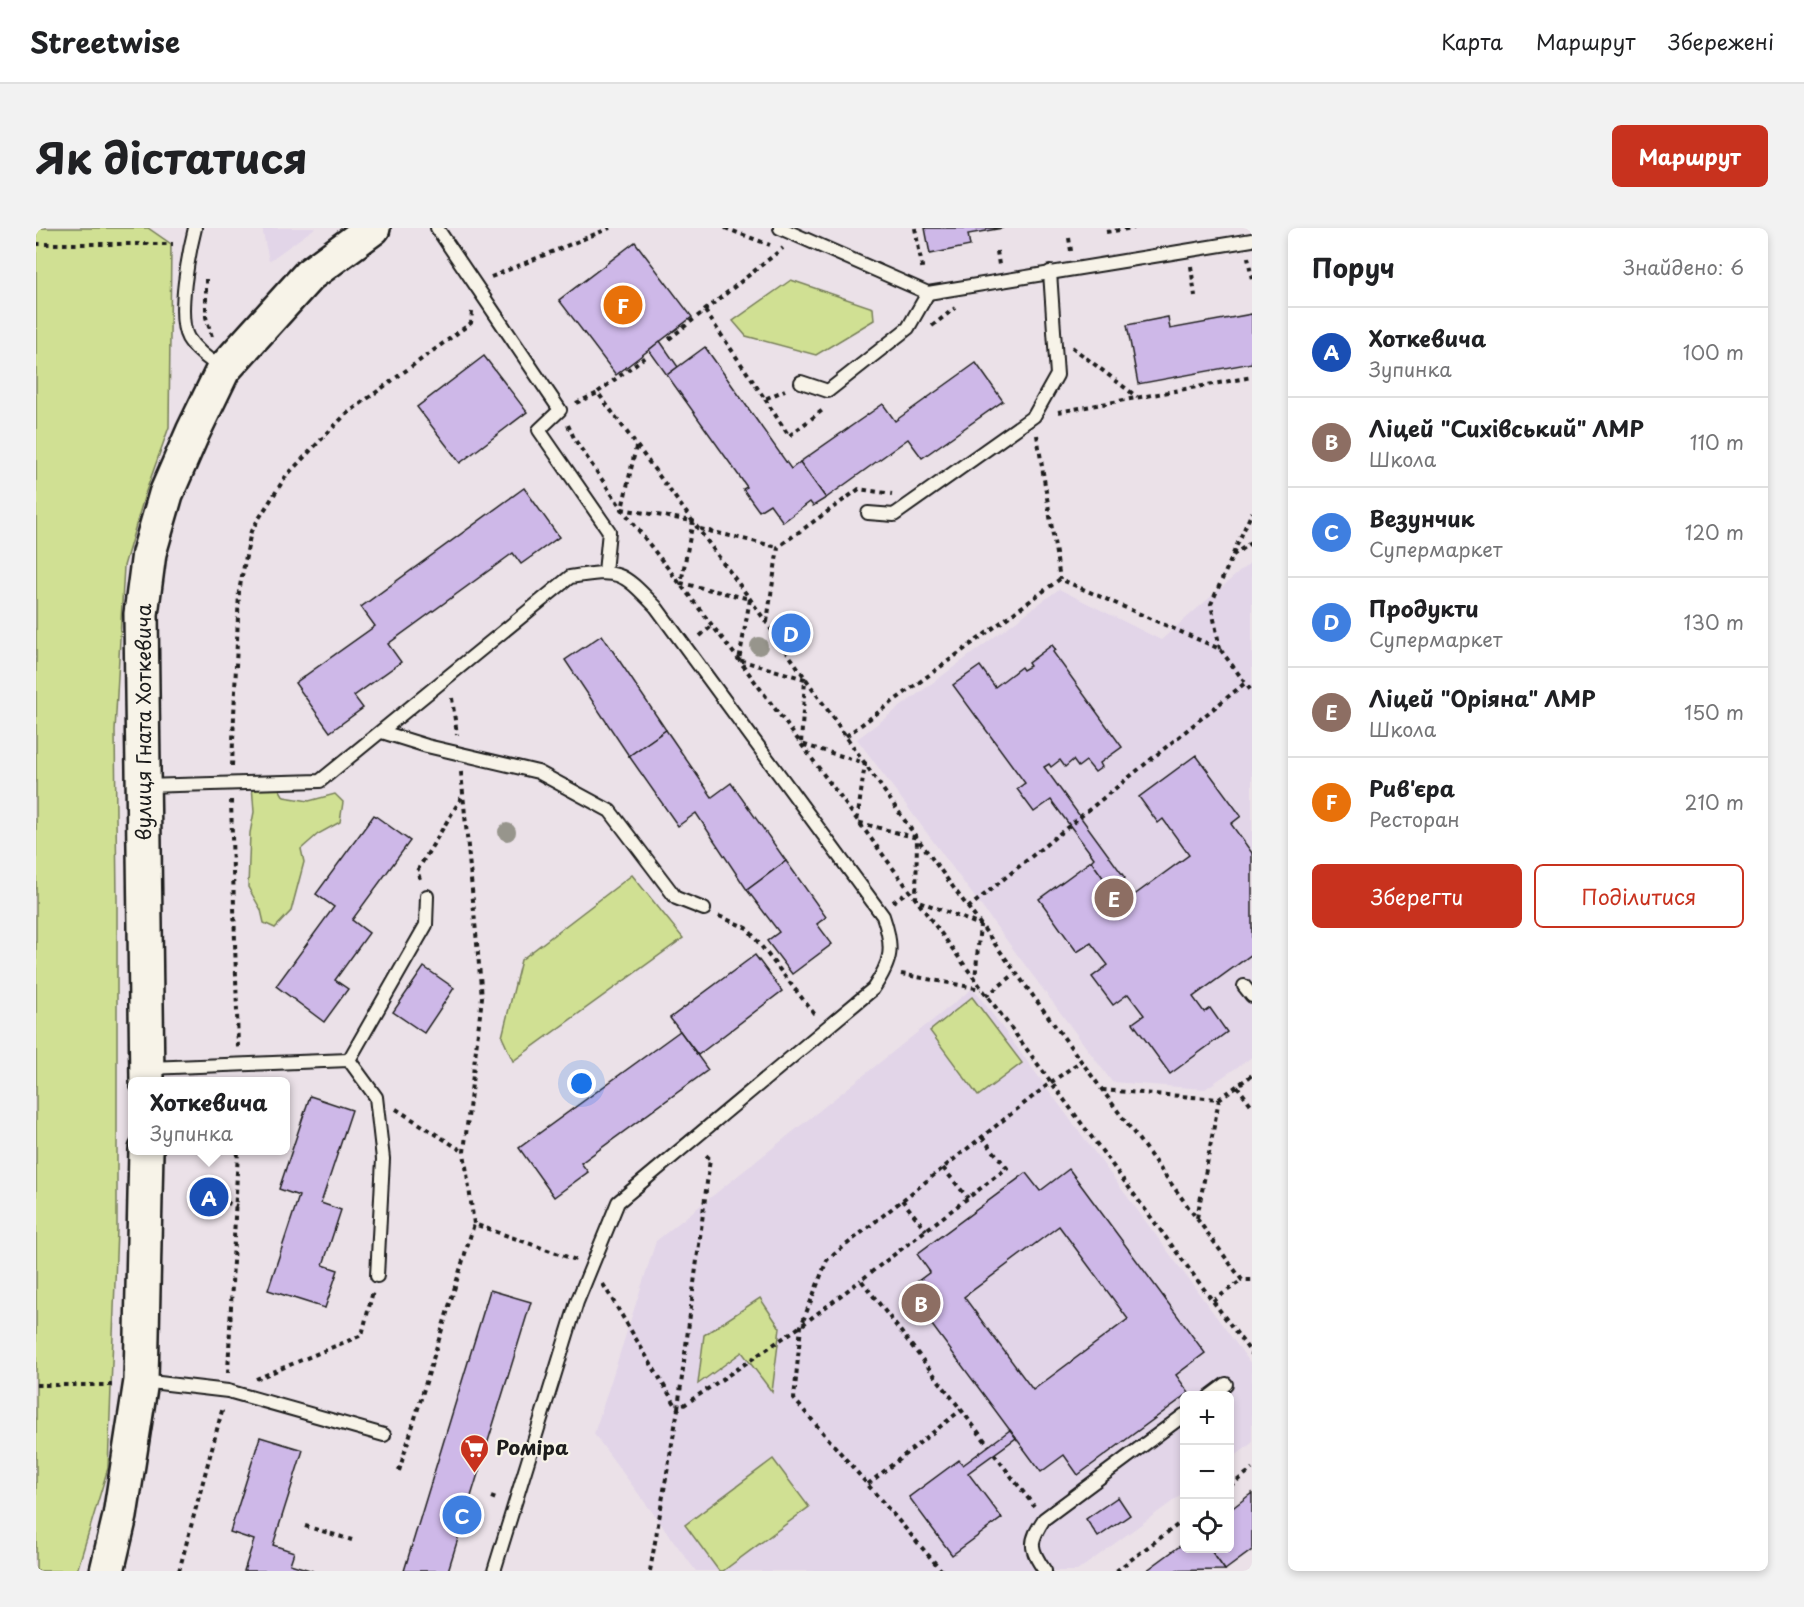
<!DOCTYPE html>
<html lang="uk">
<meta charset="utf-8">
<style>
:root{--surface:#fff;--page:#f2f2f2;--text:#202124;--muted:#757577;--line:#e0e0e0;--accent:#c8321e}
body{margin:0;font-family:"Playpen Sans",sans-serif;background:var(--page);color:var(--text)}
.controls{position:absolute;right:18px;bottom:18px;display:grid;overflow:hidden;border-radius:9px;box-shadow:0 3px 9px #0003}
.controls button{width:54px;height:54px;display:grid;place-items:center;padding:0;border:0;border-bottom:2px solid var(--line);background:var(--surface);color:var(--text);font:30px sans-serif}
.you{position:absolute;left:546px;top:856px;width:21px;height:21px;margin:-15px;border:4px solid #fff;border-radius:50%;background:#1a73e8;box-shadow:0 0 0 9px #1a73e833}
.badge{display:grid;place-items:center;width:39px;height:39px;border-radius:50%;background:var(--accent);color:#fff;font-size:20px;font-weight:700}
.pin{position:absolute;translate:-50% -50%;border:3px solid #fff;box-shadow:0 2px 6px #0006}
.popup{position:absolute;left:92px;top:849px;width:162px;height:78px;box-sizing:border-box;display:grid;place-content:center;border-radius:9px;background:var(--surface);filter:drop-shadow(0 2px 4px #0005);font-size:20px;white-space:nowrap;color:var(--muted)}
.popup b{font-size:22px;color:var(--text)}
.popup::after{content:'';position:absolute;left:50%;top:100%;margin-left:-12px;border:12px solid transparent;border-top-color:var(--surface)}
.list{margin:0;padding:0;list-style:none}
h2{display:flex;justify-content:space-between;align-items:center;height:78px;margin:0;padding:0 24px;font-size:26px}
h2 small{font-size:20px;font-weight:400;color:var(--muted)}
.list li{display:grid;grid-template-columns:39px 1fr auto;gap:18px;align-items:center;box-sizing:border-box;height:90px;padding:0 24px;border-top:2px solid var(--line)}
.list b{display:block;font-size:22px;white-space:nowrap}
.list p{margin:0;font-size:20px;white-space:nowrap;color:var(--muted)}
.list em{font-size:20px;font-style:normal;color:var(--muted)}
.actions{display:flex;gap:12px;padding:18px 24px}
.actions a{flex:1;padding:14px 0;border:2px solid var(--accent);border-radius:9px;text-align:center;font-size:21px;color:var(--accent)}
.actions .main{background:var(--accent);color:#fff}
.icon{flex:none;width:33px;height:33px;fill:none;stroke:currentColor;stroke-width:2;stroke-linecap:round;stroke-linejoin:round}
.map{position:relative;flex:none;width:1216px;height:1343px;overflow:hidden;border-radius:9px}
header{display:flex;align-items:center;gap:36px;box-sizing:border-box;height:84px;padding:0 30px;background:var(--surface);border-bottom:2px solid var(--line)}
header strong{font-size:28px}
nav{display:flex;gap:33px;margin-inline-start:auto;font-size:21px}
.intro{display:flex;align-items:center;justify-content:space-between;box-sizing:border-box;height:144px;padding:0 36px}
h1{margin:0;font-size:42px}
.button{padding:15px 27px;border-radius:9px;background:var(--accent);color:#fff;font-size:21px;font-weight:700}
main{display:flex;gap:36px;padding:0 36px}
aside{flex:1;background:var(--surface);border-radius:9px;box-shadow:0 3px 9px #0003}
.map>svg:first-child{display:block}
.built{fill:#e2d5e8}
.green{fill:#d0e093;stroke:#767e58;stroke-width:1.5}
.building{fill:#ceb8e8;stroke:#1c1c1c;stroke-width:1.5;fill-rule:evenodd}
.lines{fill:none;stroke-linecap:round;stroke-linejoin:round}
.lane-casing{stroke:#1c1c1c;stroke-width:16}
.secondary-casing{stroke:#1c1c1c;stroke-width:38}
.path{stroke:#1c1c1c;stroke-width:4;stroke-dasharray:4.5 4.5;stroke-linecap:butt}
.lane{stroke:#f7f3e8;stroke-width:12}
.secondary{stroke:#f7f3e8;stroke-width:33}
.tree{fill:#97958c}
.labels{text-anchor:middle;stroke-width:4.5;stroke-linejoin:round;paint-order:stroke}
.street-label{font-size:20px;fill:#1c1c1c;stroke:#f7f3e8}
.poi-label{font-size:20px;font-weight:bold;fill:#1c1c1c;stroke:#f7f3e8;text-anchor:start}
</style>
<header>
<strong>Streetwise</strong>
<nav><a>Карта</a><a>Маршрут</a><a>Збережені</a></nav>
</header>
<div class="intro"><h1>Як дістатися</h1><a class="button">Маршрут</a></div>
<main>
<div class="map">
<svg width="1216" height="1343" viewBox="0 0 1216 1343">
<rect width="100%" height="100%" fill="#ebe1e8"/>
<filter id="ink" filterUnits="userSpaceOnUse"><feTurbulence type="fractalNoise" baseFrequency=".0167" numOctaves="2"/><feDisplacementMap in="SourceGraphic" scale="12" xChannelSelector="R" yChannelSelector="G"/><feConvolveMatrix kernelMatrix="1 2 1 2 8 2 1 2 1" color-interpolation-filters="sRGB"/></filter>
<g filter="url(#ink)">
<!-- built -->
<g class="built">
<path d="M226,0H279L233,33Z"/>
<path d="M1216,333V829L1169,861L1076,854L821,511L1023,361L1125,412Z"/>
<path d="M937,760L1216,1137V1215L1194,1232V1168H1148V1265L1041,1343H660L558,1206L620,1013Z"/>
</g>
<!-- green -->
<g class="green">
<path d="M0,0H112L135,16L133,199L109,266L88,338L79,503L81,672V1001L72,1240L41,1343H0Z"/>
<path d="M755,52L837,80L838,92L780,127L710,108L697,93Z"/>
<path d="M239,554L248,569L273,573L299,566L307,574L304,594L282,606L265,621L268,634L255,683L239,700L228,695L225,682L212,659L214,605L218,584L216,557Z"/>
<path d="M596,647L647,710L477,833L466,809L485,732Z"/>
<path d="M936,769L986,835L942,868L894,803Z"/>
<path d="M724,1070L744,1100L736,1164L706,1124L662,1156L668,1107Z"/>
<path d="M737,1231L773,1279L687,1343H683L649,1297Z"/>
</g>
<!-- building -->
<g class="building">
<path d="M889,0H967L932,6L934,18L894,26Z"/>
<path d="M599,14L656,89L580,147L523,72Z"/>
<path d="M1216,86V135L1102,156L1091,97L1132,89L1134,101Z"/>
<path d="M624,113L642,139L631,147L613,122Z"/>
<path d="M669,119L755,241L764,234L790,270L777,278L774,274L747,294L734,276L723,283L707,261L711,259L631,147Z"/>
<path d="M448,128L491,184L424,235L381,179Z"/>
<path d="M940,135L967,173L886,230L872,211L790,270L764,234L847,176L859,193Z"/>
<path d="M488,260L523,309L485,336L477,325L352,416L365,434L318,468L327,480L294,504L259,455L339,398L325,379Z"/>
<path d="M755,395L765,408L754,416L745,402Z"/>
<path d="M566,407L630,502L593,528L529,432Z"/>
<path d="M1016,417L1020,422L1017,424L1086,519L1064,535L1066,539L1059,544L1050,533L1042,539L1037,532L1029,539L1024,532L1015,539L1013,536L1008,539L1089,650L1074,660L1055,633L1058,630L1015,572L998,584L981,561L989,555L917,457L944,438L959,459L985,439L987,442L994,438L992,435Z"/>
<path d="M630,502L676,569L695,555L750,633L711,662L660,585L642,598L593,528Z"/>
<path d="M1160,527L1205,588L1195,596L1216,625V726L1157,769L1168,784L1174,780L1191,804L1134,846L1097,795L1108,787L1092,766L1077,777L1056,749L1072,737L1055,715L1041,724L1003,671L1055,633L1086,676L1153,627L1127,591L1122,595L1103,569Z"/>
<path d="M338,587L374,613L316,692L333,705L299,752L312,761L288,794L240,758L298,679L280,666Z"/>
<path d="M750,633L790,689L781,696L796,716L756,746L731,713L743,704L711,662Z"/>
<path d="M719,727L746,763L662,827L634,790Z"/>
<path d="M388,739L418,760L388,805L357,784Z"/>
<path d="M644,803L672,842L545,935L552,944L518,969L483,920Z"/>
<path d="M274,868L316,882L285,975L305,982L287,1037L302,1042L289,1080L232,1062L263,968L243,961Z"/>
<path d="M1033,941L1169,1125L1140,1147L1153,1165L1042,1247L1028,1227L1005,1244L870,1062L894,1044L881,1026L990,945L1004,963ZM1023,998L1092,1091L997,1162L928,1069Z"/>
<path d="M454,1062L495,1074L412,1343H368Z"/>
<path d="M974,1202L980,1210L932,1245L966,1290L916,1327L873,1269L923,1232L927,1237Z"/>
<path d="M224,1209L267,1222L237,1317L258,1324L254,1336L277,1343H208L218,1312L194,1304Z"/>
<path d="M1216,1265V1322L1189,1342L1173,1320H1194V1282Z"/>
<path d="M1082,1269L1094,1287L1062,1309L1050,1291Z"/>
<path d="M1148,1315V1320H1173L1189,1342L1110,1343Z"/>
</g>
<g class="lines">
<defs>
<g id="lane">
<path d="M159,0C153,24 140,89 152,110C160,123 174,132 186,141"/>
<path d="M401,0L524,182L503,202L573,303L569,344"/>
<path d="M744,0L892,65L1216,12"/>
<path d="M765,154L792,163L872,100L892,65"/>
<path d="M832,285L858,287L998,188L1021,147L1014,44"/>
<path d="M346,504L391,518L502,544L574,583L640,670L668,681"/>
<path d="M108,558L284,553L534,349C584,341 585,343 620,379L847,688C858,720 856,733 837,761L582,974L541,1074L458,1343"/>
<path d="M1208,758L1216,768"/>
<path d="M313,832L390,697L391,668"/>
<path d="M112,840L313,832L340,869L347,931L341,1048"/>
<path d="M106,1153L192,1163L348,1207"/>
<path d="M1174,1168L1190,1156"/>
<path d="M1009,1343C993,1320 993,1314 1008,1291L1148,1187"/>
</g>
<g id="secondary">
<path d="M111,854L105,386L113,325L130,266L157,204L187,142L273,47L337,0"/>
<path d="M71,1343L84,1288L105,1153L110,922"/>
</g>
</defs>
<!-- lane casing -->
<use href="#lane" class="lane-casing"/>
<!-- secondary casing -->
<use href="#secondary" class="secondary-casing"/>
<!-- path -->
<g class="path">
<path d="M689,0L734,17"/>
<path d="M879,0L887,44"/>
<path d="M1070,4L1098,0"/>
<path d="M1033,10L1035,23"/>
<path d="M0,16H137"/>
<path d="M961,23L963,37"/>
<path d="M1212,29L1216,52"/>
<path d="M1155,38L1159,68"/>
<path d="M455,49L574,0"/>
<path d="M170,51V89L176,109"/>
<path d="M669,83L729,171L749,162"/>
<path d="M896,98L919,80"/>
<path d="M633,111L747,20"/>
<path d="M1036,119L1101,169"/>
<path d="M562,164L609,129"/>
<path d="M729,171L753,208L788,181"/>
<path d="M540,175L562,165L714,371L881,610L1206,1052H1216"/>
<path d="M1022,184L1216,149"/>
<path d="M532,197L539,212L586,281L703,432L1216,1126"/>
<path d="M1001,207L1024,351"/>
<path d="M600,219L586,281L657,293L645,355L714,371L703,432L769,451L765,516L829,535L821,594L881,610L880,672L944,697L939,752"/>
<path d="M664,301L742,319"/>
<path d="M1197,326L1216,284"/>
<path d="M731,394L742,319L823,261L856,266"/>
<path d="M664,408L677,397"/>
<path d="M1184,421L1175,376L1197,327L1216,314"/>
<path d="M416,470L421,507"/>
<path d="M810,508L1024,351L1184,421L1216,464"/>
<path d="M196,538L203,363L215,303L250,248L309,187L435,95L436,84"/>
<path d="M425,544L446,769L428,924L438,996L540,1032"/>
<path d="M195,572L202,820"/>
<path d="M384,651L381,643L427,567"/>
<path d="M857,674L872,663"/>
<path d="M932,680L1209,455"/>
<path d="M683,688L711,700L780,788"/>
<path d="M865,746L945,761"/>
<path d="M950,768L980,745"/>
<path d="M1201,858L1216,878"/>
<path d="M1066,862L1183,871L1216,847"/>
<path d="M360,881L428,924"/>
<path d="M946,909L971,940L825,1052L953,1218"/>
<path d="M907,940L932,970"/>
<path d="M173,969L201,978"/>
<path d="M866,972L890,1002"/>
<path d="M1161,990L1183,871"/>
<path d="M567,1056L642,1181"/>
<path d="M1177,1073L1206,1052"/>
<path d="M192,1145L202,922"/>
<path d="M220,1151L326,1107L337,1063"/>
<path d="M0,1157H76"/>
<path d="M642,1180L674,931L668,925"/>
<path d="M958,1226L998,1278"/>
<path d="M363,1243L438,996"/>
<path d="M832,1256L925,1182"/>
<path d="M1194,1258L1216,1241"/>
<path d="M455,1269L463,1272"/>
<path d="M269,1298L316,1312"/>
<path d="M143,1343L187,1179"/>
<path d="M614,1343L642,1181L765,1098L825,1052"/>
<path d="M906,1343L758,1171L765,1098L791,1032L1014,855L1045,833"/>
<path d="M1080,1343L1148,1292"/>
</g>
<!-- lane -->
<use href="#lane" class="lane"/>
<!-- secondary -->
<use href="#secondary" class="secondary"/>
</g>
<!-- trees -->
<g class="tree">
<circle cx="723" cy="418" r="9"/>
<circle cx="471" cy="604" r="9"/>
</g>
</g>
<!-- icons -->
<defs>
<symbol id="supermarket-pin" viewBox="-11 -11 22 30"><path d="M0 17L-7.5 6A9.5 9.5 0 1 1 7.5 6Z" fill="#c8321e" stroke="#f7f3e8"/><path d="M-6-5.5h2.5l.6 2H6L4.5 2H-2.5L-4.4-4H-6ZM-1.5 3.2a1.3 1.3 0 1 0 .1 0ZM3 3.2a1.3 1.3 0 1 0 .1 0Z" fill="#fff"/></symbol>
</defs>
<g fill-rule="evenodd">
<use href="#supermarket-pin" x="422" y="1204" width="33" height="45"/>
</g>
<g class="labels">
<!-- street labels -->
<g class="street-label">
<text transform="translate(108 494) rotate(-90)" y="7">вулиця Гната Хоткевича</text>
</g>
<!-- poi labels -->
<g class="poi-label">
<text x="460" y="1227">Роміра</text>
</g>
</g>
</svg>
<div class="controls">
<button>+</button>
<button>−</button>
<button><svg class="icon" aria-label="locate" viewBox="0 0 24 24"><circle cx="12" cy="12" r="6"/><path d="M12 2v4M12 18v4M2 12h4M18 12h4"/></svg></button>
</div>
<div class="you"></div>
<div class="pin badge" style="left:173px;top:969px;background:#1a4fb4">A</div>
<div class="popup"><b>Хоткевича</b>Зупинка</div>
<div class="pin badge" style="left:885px;top:1075px;background:#8d6e63">B</div>
<div class="pin badge" style="left:426px;top:1287px;background:#3f7fe0">C</div>
<div class="pin badge" style="left:755px;top:405px;background:#3f7fe0">D</div>
<div class="pin badge" style="left:1078px;top:670px;background:#8d6e63">E</div>
<div class="pin badge" style="left:587px;top:77px;background:#e8710a">F</div>
</div>
<aside>
<h2>Поруч<small>Знайдено: 6</small></h2>
<ul class="list">
<li><span class="badge" style="background:#1a4fb4">A</span><div><b>Хоткевича</b><p>Зупинка</p></div><em>100 m</em></li>
<li><span class="badge" style="background:#8d6e63">B</span><div><b>Ліцей &quot;Сихівський&quot; ЛМР</b><p>Школа</p></div><em>110 m</em></li>
<li><span class="badge" style="background:#3f7fe0">C</span><div><b>Везунчик</b><p>Супермаркет</p></div><em>120 m</em></li>
<li><span class="badge" style="background:#3f7fe0">D</span><div><b>Продукти</b><p>Супермаркет</p></div><em>130 m</em></li>
<li><span class="badge" style="background:#8d6e63">E</span><div><b>Ліцей &quot;Оріяна&quot; ЛМР</b><p>Школа</p></div><em>150 m</em></li>
<li><span class="badge" style="background:#e8710a">F</span><div><b>Рив'єра</b><p>Ресторан</p></div><em>210 m</em></li>
</ul>
<div class="actions"><a class="main">Зберегти</a><a>Поділитися</a></div>
</aside>
</main>
